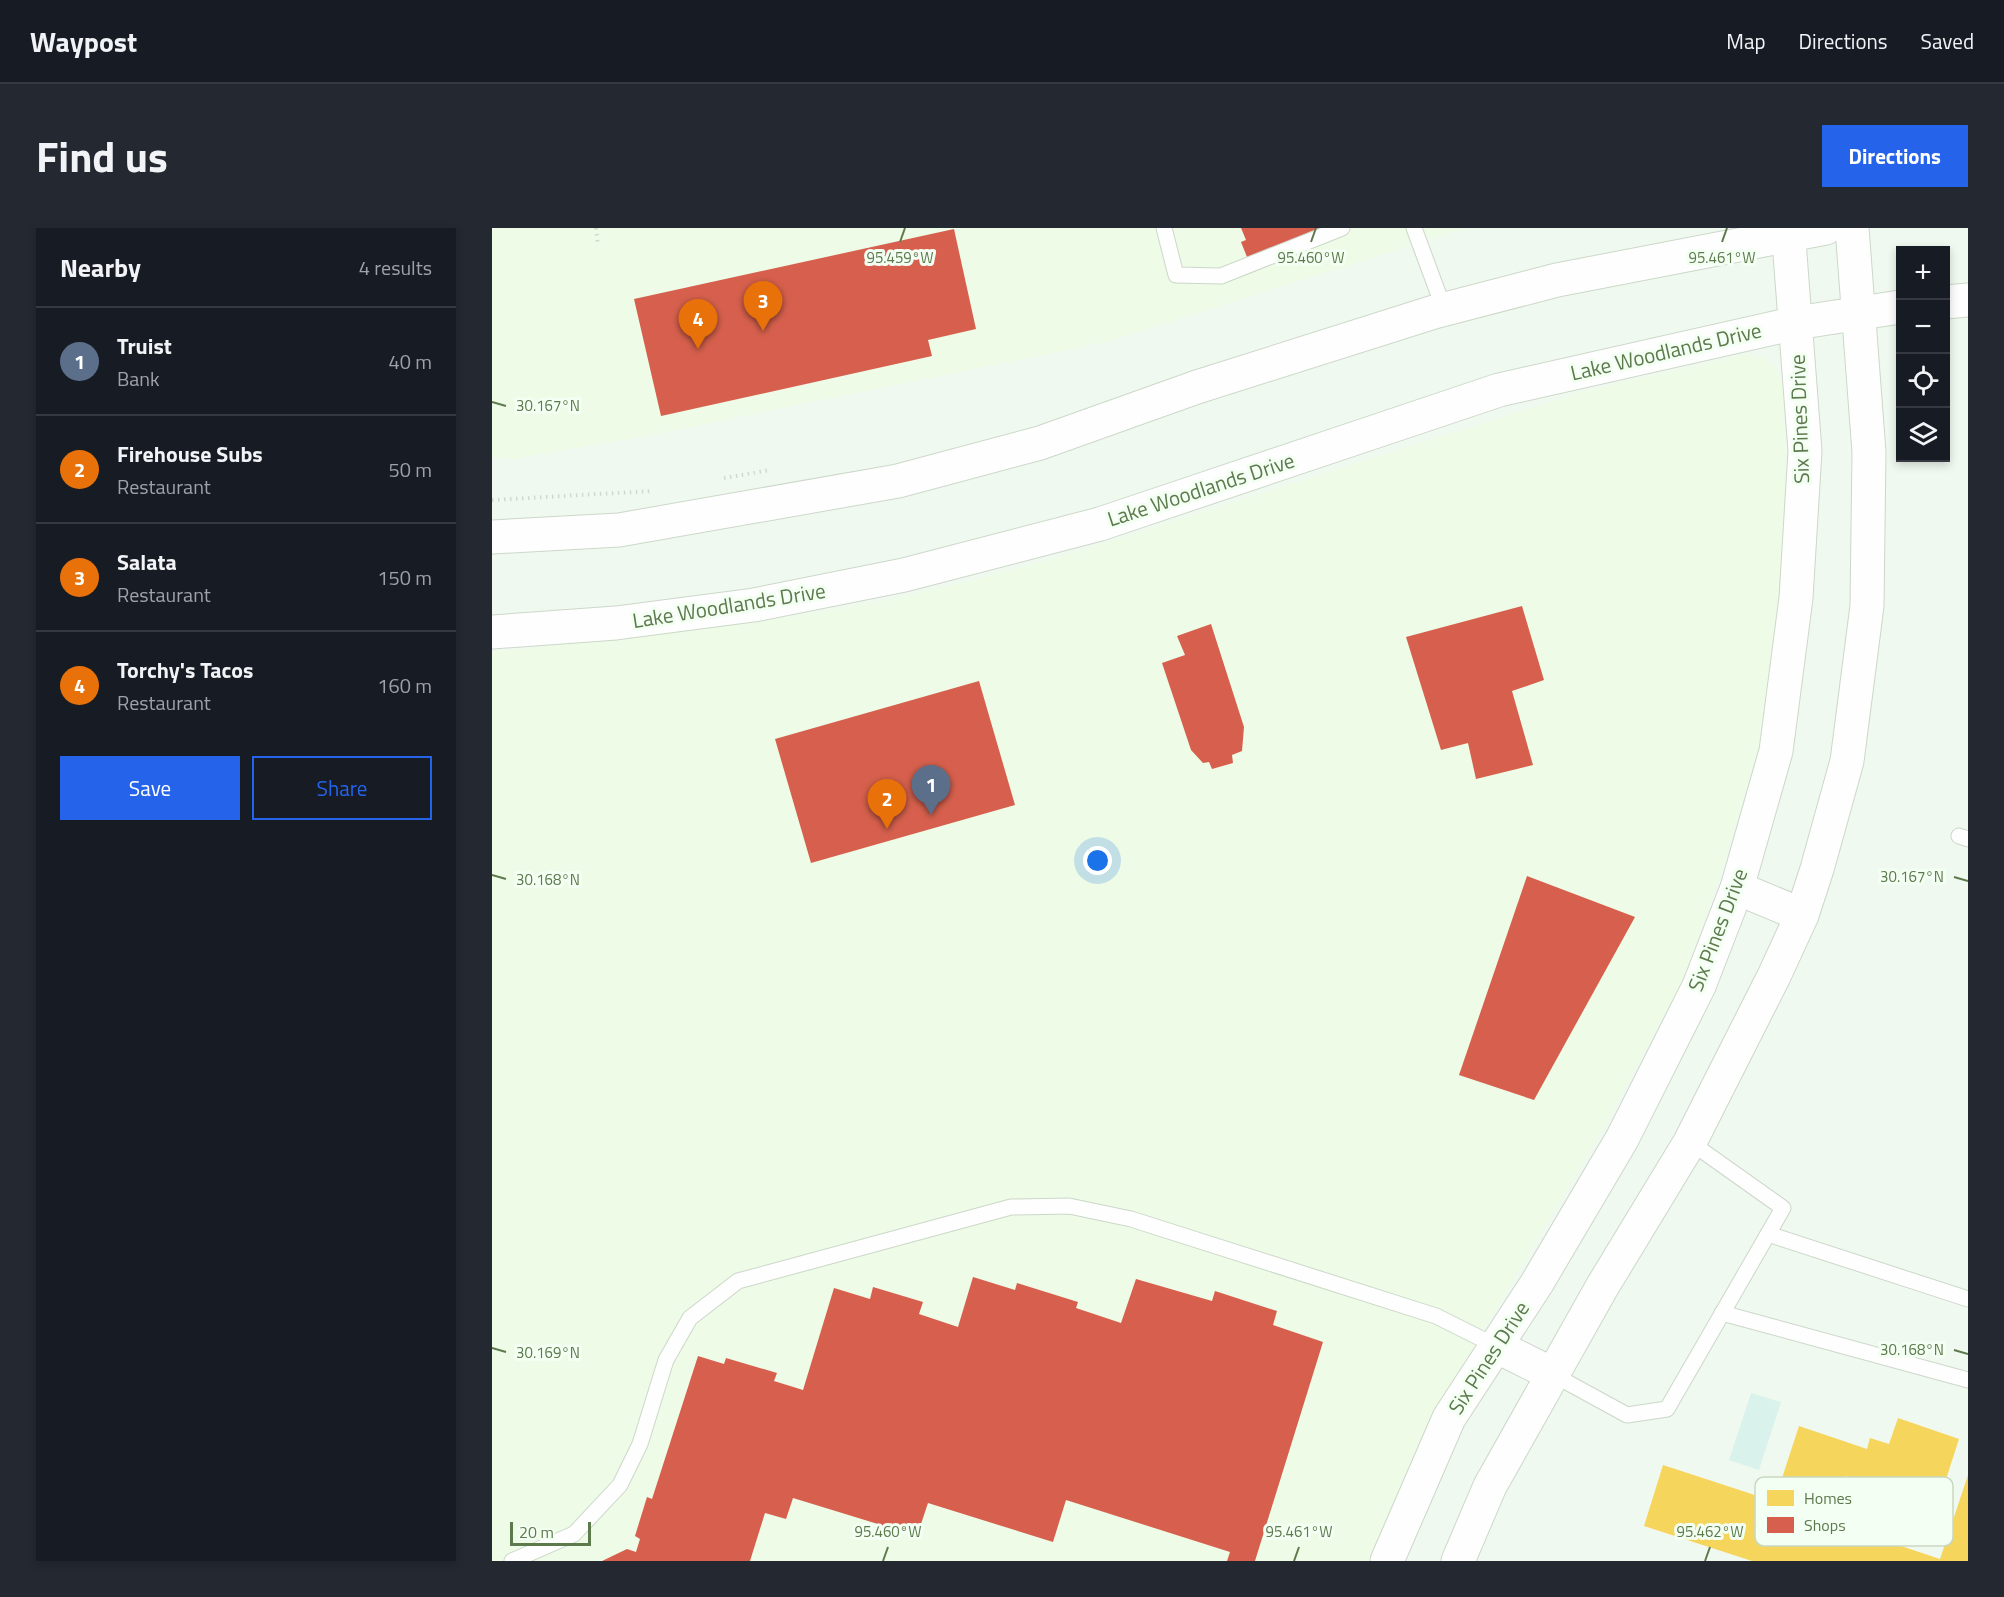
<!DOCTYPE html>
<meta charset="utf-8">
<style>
:root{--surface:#171b24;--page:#242831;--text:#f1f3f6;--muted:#9ea1a6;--line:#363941;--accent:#2563eb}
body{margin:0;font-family:"Titillium Web",sans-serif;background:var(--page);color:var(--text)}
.controls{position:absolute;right:18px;top:18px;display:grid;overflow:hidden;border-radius:0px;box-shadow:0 3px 9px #0003}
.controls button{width:54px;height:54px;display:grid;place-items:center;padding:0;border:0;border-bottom:2px solid var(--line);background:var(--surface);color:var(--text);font:30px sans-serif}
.scale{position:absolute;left:18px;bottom:15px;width:81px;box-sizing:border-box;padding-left:6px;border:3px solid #5d7a4d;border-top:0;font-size:16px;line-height:21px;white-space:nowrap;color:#5d7a4d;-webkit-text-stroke:4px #f4fff3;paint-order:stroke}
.you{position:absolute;left:606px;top:633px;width:21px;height:21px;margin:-15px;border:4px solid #fff;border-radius:50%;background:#1a73e8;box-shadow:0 0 0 9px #1a73e833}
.badge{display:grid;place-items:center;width:39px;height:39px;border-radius:50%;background:var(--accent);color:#fff;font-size:20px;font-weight:700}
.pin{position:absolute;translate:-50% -50px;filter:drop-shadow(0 2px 3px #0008)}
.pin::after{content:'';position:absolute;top:32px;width:21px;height:18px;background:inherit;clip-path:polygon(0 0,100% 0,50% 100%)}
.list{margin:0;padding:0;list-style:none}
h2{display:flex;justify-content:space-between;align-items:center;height:78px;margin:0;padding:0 24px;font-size:26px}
h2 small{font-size:20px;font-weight:400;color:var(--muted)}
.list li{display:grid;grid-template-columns:39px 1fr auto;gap:18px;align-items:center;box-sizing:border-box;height:108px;padding:0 24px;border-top:2px solid var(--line)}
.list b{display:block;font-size:22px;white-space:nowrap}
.list p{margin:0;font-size:20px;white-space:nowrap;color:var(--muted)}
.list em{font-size:20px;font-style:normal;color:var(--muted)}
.actions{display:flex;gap:12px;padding:18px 24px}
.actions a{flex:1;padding:14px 0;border:2px solid var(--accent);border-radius:0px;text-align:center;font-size:21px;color:var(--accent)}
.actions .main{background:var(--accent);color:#fff}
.icon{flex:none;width:33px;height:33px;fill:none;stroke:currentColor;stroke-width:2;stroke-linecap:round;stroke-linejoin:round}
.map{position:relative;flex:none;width:1476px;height:1333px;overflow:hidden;border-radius:0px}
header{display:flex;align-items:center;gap:36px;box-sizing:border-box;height:84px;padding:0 30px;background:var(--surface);border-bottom:2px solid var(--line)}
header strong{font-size:28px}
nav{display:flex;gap:33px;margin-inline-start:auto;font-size:21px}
.intro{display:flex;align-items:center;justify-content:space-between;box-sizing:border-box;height:144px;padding:0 36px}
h1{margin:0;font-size:42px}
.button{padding:15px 27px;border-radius:0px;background:var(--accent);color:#fff;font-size:21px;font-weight:700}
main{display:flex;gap:36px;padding:0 36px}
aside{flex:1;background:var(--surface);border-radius:0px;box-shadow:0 3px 9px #0003}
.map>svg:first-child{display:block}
.commercial{fill:#eefbe7}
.green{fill:#daf2ec}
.homes{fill:#f6d55c}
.shops{fill:#d6604d}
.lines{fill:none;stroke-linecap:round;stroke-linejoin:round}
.service-casing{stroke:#ccd7c9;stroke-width:17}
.tertiary-casing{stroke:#ccd7c9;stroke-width:35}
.secondary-casing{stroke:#cdd8c9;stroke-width:35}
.path{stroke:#d1d9cd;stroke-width:4;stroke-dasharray:1.5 4.5;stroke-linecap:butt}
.service{stroke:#fdfefd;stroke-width:15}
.tertiary{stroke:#fdfefd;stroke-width:33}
.secondary{stroke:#fdfefd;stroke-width:33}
.ticks{fill:none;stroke:#5d7a4d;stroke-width:2}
.labels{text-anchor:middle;stroke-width:6;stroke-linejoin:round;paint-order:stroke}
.street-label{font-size:21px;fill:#5d7a4d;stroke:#f4fff3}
.key{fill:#f4fff3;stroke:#c7d7c1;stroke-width:1.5}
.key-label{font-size:16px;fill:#5d7a4d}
.ticks-label{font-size:15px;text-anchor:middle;fill:#5d7a4d;stroke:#f4fff3;stroke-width:6;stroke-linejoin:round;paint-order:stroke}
</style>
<header>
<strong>Waypost</strong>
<nav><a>Map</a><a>Directions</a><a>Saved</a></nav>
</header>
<div class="intro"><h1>Find us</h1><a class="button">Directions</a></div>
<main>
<aside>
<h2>Nearby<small>4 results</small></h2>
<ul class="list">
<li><span class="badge" style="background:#5c6f8a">1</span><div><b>Truist</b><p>Bank</p></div><em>40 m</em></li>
<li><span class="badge" style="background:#e8710a">2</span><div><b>Firehouse Subs</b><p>Restaurant</p></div><em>50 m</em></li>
<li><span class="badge" style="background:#e8710a">3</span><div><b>Salata</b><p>Restaurant</p></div><em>150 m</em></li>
<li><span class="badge" style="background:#e8710a">4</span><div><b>Torchy's Tacos</b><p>Restaurant</p></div><em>160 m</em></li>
</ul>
<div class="actions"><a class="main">Save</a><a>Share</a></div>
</aside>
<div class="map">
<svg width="1476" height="1333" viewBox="0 0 1476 1333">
<rect width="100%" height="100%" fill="#f0f9f0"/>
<!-- commercial -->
<g class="commercial">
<path d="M0,0H974L614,114L154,208L21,231L0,230Z"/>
<path d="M1254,126L1271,130L1284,140L1291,157L1295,301L1267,520L1229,644L1191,752L1111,901L942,1185L877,1333H0V424L261,395L386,374L481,352L578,326L1089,164Z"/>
</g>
<!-- green -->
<path class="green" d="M1259,1165L1289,1174L1267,1242L1237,1232Z"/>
<!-- homes -->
<path class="homes" d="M1406,1190L1467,1211L1437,1304L1397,1291L1391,1312L1448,1331L1476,1247V1333H1260L1152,1298L1171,1237L1367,1301L1382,1257L1353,1248L1346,1269L1290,1250L1307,1198L1375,1221L1378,1210L1397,1216Z"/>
<!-- shops -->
<g class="shops">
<path d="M749,0H829L755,29L749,14L754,12Z"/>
<path d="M462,1L484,101L436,112L440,128L169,188L142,71Z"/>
<path d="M1030,378L1052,452L1020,463L1041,537L984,551L976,515L949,522L914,409Z"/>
<path d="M719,396L752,499L750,523L740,527L741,535L720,541L717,534L711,535L699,522L670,435L693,427L685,408Z"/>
<path d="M487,453L523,577L319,635L283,511Z"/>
<path d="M1035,648L1143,689L1042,872L967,847Z"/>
<path d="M481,1049L523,1062L525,1055L586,1074L584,1080L629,1095L644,1051L720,1073L723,1063L785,1083L781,1097L831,1114L763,1333H735L738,1324L574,1272L561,1314L436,1275L425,1308L301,1270L294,1291L273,1285L258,1333H110L135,1321L144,1324L148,1311L143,1308L155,1269L160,1271L206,1128L232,1136L234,1130L285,1145L282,1153L311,1162L342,1060L378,1071L381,1059L431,1074L427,1086L466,1099Z"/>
</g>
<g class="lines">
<defs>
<g id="service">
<path d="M672,0L684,47L729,48L850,0"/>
<path d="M922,0L952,81"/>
<path d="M1467,608L1476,611"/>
<path d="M1276,1006L1476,1071"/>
<path d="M1230,1085L1476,1152"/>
<path d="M1060,1146L1135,1187L1175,1181L1291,980L1198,914"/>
<path d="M20,1333L82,1306L128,1257L148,1216L174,1132L198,1090L246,1053L519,979L577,978L639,991L944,1088L1004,1118"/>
</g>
<g id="tertiary">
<path d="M1245,660L1310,687"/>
<path d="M1004,1118L1060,1146"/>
<path d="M895,1333L957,1190L1045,1055L1130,911L1207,758L1245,660L1284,523L1304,370L1313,223L1296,0"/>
<path d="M966,1333L998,1258L1110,1059L1198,914L1282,748L1310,687L1325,641L1355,533L1375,378L1377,224L1360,0"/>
</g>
<g id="secondary">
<path d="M1454,74L1476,72"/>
<path d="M0,309L127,302L406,253L548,215L705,159L942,84L1065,52L1334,0"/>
<path d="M0,404L124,395L262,377L412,347L608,296L1007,162L1304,95L1408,79"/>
</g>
</defs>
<!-- service casing -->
<use href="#service" class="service-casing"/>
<!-- tertiary casing -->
<use href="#tertiary" class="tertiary-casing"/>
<!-- secondary casing -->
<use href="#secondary" class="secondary-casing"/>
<!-- path -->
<g class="path">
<path d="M104,0L106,18"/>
<path d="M232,250L278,242"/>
<path d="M0,272L160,263"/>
</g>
<!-- service -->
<use href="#service" class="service"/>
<!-- tertiary -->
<use href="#tertiary" class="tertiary"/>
<!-- secondary -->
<use href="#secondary" class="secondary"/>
</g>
<!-- ticks -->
<path class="ticks" d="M408,14L413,0M819,14L824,0M1230,14L1235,0M0,174L14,178M0,647L14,651M1462,649L1476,653M0,1120L14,1124M1462,1122L1476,1126M391,1333L396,1319M802,1333L807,1319M1213,1333L1218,1319"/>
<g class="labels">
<!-- street labels -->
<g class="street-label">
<text transform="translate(1174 124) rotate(-13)" y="7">Lake Woodlands Drive</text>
<text transform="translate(1308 191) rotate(-92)" y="7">Six Pines Drive</text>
<text transform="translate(709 262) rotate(-18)" y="7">Lake Woodlands Drive</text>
<text transform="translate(237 378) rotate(-9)" y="7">Lake Woodlands Drive</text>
<text transform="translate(1226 702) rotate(-69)" y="7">Six Pines Drive</text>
<text transform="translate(997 1130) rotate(-57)" y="7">Six Pines Drive</text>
</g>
</g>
<!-- legend -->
<rect x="1263" y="1249" width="198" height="69" rx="9" class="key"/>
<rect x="1275" y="1262" width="27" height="16" fill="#f6d55c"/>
<rect x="1275" y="1289" width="27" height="16" fill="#d6604d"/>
<g class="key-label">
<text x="1312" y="1276">Homes</text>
<text x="1312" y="1303">Shops</text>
</g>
<g class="ticks-label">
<text x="408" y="35">95.459°W</text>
<text x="819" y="35">95.460°W</text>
<text x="1230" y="35">95.461°W</text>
<text x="56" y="183">30.167°N</text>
<text x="1420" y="654">30.167°N</text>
<text x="56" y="657">30.168°N</text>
<text x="1420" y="1127">30.168°N</text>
<text x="56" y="1130">30.169°N</text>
<text x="396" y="1309">95.460°W</text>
<text x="807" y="1309">95.461°W</text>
<text x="1218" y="1309">95.462°W</text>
</g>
</svg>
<div class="controls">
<button>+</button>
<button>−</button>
<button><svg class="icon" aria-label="locate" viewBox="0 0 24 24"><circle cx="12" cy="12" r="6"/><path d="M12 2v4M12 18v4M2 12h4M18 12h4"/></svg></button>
<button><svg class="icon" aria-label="layers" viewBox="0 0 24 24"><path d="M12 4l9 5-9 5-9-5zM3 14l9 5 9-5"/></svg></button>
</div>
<div class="scale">20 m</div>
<div class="you"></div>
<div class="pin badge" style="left:439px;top:587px;background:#5c6f8a">1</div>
<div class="pin badge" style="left:395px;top:601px;background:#e8710a">2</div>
<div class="pin badge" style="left:271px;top:103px;background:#e8710a">3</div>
<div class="pin badge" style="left:206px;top:121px;background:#e8710a">4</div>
</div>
</main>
